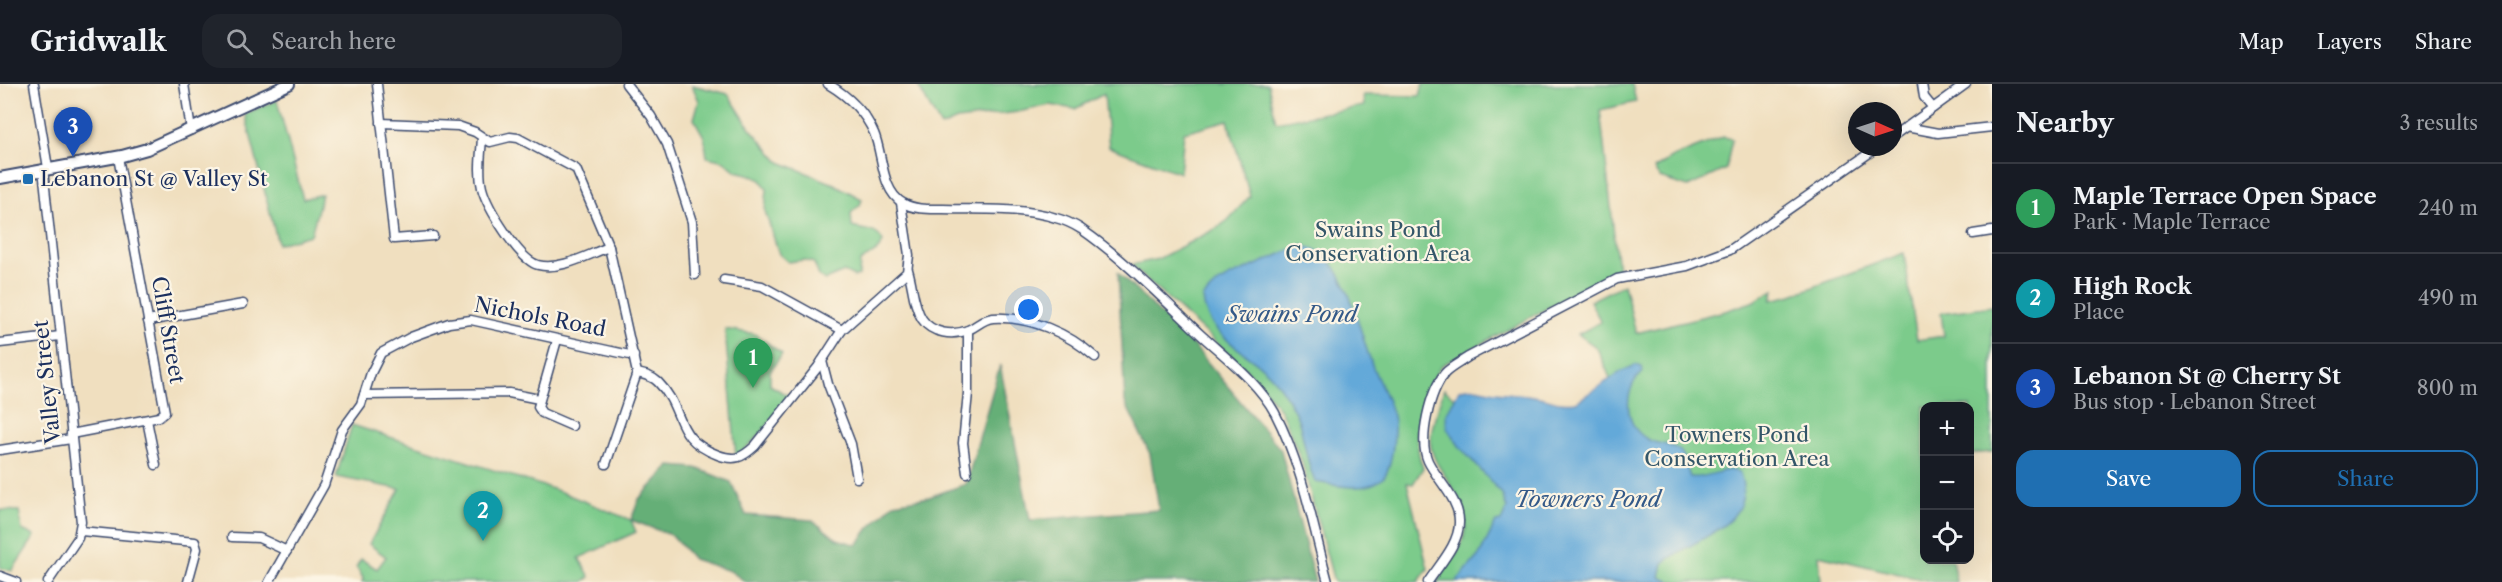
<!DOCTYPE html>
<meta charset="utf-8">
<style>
:root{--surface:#171b24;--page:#20242c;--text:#f1f3f6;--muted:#9ea1a6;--line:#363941;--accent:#1f6fb2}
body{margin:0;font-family:"Libre Caslon Text",serif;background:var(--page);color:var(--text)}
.controls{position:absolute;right:18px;bottom:18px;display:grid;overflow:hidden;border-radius:12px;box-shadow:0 6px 24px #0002}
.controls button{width:54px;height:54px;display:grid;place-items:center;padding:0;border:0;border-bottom:2px solid var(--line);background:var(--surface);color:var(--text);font:30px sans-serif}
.compass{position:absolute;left:1848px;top:18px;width:54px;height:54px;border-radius:50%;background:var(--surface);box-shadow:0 6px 24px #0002;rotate:93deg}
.you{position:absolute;left:1029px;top:226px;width:21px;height:21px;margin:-15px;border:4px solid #fff;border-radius:50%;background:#1a73e8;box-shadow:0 0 0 9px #1a73e833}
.badge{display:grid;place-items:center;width:39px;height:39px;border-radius:50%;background:var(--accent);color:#fff;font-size:20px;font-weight:700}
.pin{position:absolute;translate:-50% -50px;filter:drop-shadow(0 2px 3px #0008)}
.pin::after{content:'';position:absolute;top:32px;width:21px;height:18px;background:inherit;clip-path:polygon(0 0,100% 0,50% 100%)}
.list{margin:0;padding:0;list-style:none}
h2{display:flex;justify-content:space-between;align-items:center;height:78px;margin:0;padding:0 24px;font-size:26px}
h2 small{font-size:20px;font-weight:400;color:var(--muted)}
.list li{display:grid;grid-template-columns:39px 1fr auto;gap:18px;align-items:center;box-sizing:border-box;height:90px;padding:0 24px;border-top:2px solid var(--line)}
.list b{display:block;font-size:22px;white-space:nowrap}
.list p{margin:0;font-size:20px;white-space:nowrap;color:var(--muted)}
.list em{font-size:20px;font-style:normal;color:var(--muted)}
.actions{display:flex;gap:12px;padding:18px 24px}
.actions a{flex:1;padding:14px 0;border:2px solid var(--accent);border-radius:18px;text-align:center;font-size:21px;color:var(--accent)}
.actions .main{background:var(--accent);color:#fff}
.icon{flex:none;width:33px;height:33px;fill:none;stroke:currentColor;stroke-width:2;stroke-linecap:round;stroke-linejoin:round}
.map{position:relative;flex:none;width:1992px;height:498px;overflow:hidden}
header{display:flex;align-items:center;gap:36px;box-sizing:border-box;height:84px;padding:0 30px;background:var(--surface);border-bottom:2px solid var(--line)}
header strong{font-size:28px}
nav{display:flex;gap:33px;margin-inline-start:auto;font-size:21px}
.search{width:420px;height:54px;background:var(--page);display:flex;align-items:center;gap:15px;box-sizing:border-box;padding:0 21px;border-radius:18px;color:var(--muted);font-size:22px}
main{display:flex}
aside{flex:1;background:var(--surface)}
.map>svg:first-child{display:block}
.green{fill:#7ccb8b;stroke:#4c7d74;stroke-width:1.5}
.forest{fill:#65af77;stroke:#406f6a;stroke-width:1.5}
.water{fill:#63a9d9;stroke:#3f6c9c;stroke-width:1.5}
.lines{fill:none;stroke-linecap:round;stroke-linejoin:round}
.minor-casing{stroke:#3b496d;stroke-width:11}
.major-casing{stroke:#3b496d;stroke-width:14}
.minor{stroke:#fff;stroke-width:8}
.major{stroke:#fff;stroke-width:10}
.poi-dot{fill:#1f6fb2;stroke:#fcf5e5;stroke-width:2}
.labels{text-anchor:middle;stroke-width:4.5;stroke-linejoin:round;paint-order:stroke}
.poi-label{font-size:21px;fill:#1b2f5e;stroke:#fcf5e5;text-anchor:start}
.park-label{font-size:21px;fill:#335669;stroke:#fcf5e5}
.street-label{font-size:21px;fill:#1b2f5e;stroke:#fcf5e5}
.water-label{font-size:22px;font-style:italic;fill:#345a89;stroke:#fcf5e5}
</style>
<header>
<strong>Gridwalk</strong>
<div class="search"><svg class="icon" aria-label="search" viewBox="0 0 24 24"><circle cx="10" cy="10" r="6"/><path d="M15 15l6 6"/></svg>Search here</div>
<nav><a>Map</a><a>Layers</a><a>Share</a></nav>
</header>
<main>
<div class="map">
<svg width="1992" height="498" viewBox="0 0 1992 498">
<rect width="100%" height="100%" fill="#fcf5e5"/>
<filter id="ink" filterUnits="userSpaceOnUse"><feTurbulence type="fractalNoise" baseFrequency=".0167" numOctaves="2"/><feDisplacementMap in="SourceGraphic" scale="12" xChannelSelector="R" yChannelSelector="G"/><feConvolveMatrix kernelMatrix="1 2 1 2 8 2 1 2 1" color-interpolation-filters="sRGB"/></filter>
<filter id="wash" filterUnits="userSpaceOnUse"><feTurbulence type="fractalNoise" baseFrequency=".008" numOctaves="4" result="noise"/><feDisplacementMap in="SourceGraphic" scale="24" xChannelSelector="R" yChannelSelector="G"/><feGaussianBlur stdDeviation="1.35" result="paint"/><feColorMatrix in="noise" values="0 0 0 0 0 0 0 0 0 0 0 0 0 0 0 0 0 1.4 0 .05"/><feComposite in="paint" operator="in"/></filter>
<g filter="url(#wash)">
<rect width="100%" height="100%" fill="#f0dfbf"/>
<!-- green -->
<g class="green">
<path d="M917,0H1268L1276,38L1364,22L1363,11L1420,12L1423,0H1632L1636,18L1600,26L1618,186L1442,281C1422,308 1410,352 1423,384L1413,400L1407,399L1428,485L1418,498H1334L1302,378L1281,327L1257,296L1131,181L1158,175L1217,144L1228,136L1250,112L1228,36L1184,48L1180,89L1109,63L1104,10L1075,25L1050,21L1018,28L957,36L941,43Z"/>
<path d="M692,1L728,10L750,44L780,78L834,100L862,115L860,121L851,129L852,143C864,147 877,144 883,158L878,166L860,178L859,192L854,193L844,188L825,196L819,192L814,179L804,176L788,178L779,170L765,127L767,105L761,96L748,90L736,87L724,77L707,73L704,53L694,35L699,17Z"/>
<path d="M277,16L303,115L322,110L311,151L278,160L245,30Z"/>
<path d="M1723,53L1732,55L1726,85L1688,103L1660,94L1654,85L1671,74Z"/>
<path d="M1904,169L1917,256L1944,252L1941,229L1992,222V368L1970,370V322H1924V476H1952L1956,498H1933L1819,471L1821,498H1437C1466,454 1479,445 1448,396C1441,386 1433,375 1431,363C1429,345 1439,322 1444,305L1453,313L1468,307L1564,324L1613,301L1597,264L1578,250L1601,238L1590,217L1624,200L1636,249L1725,227L1752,218L1774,206L1771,216L1792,211Z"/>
<path d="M725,245L755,250L782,270L770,287V301L789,312L762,349L736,373Z"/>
<path d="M352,341L556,406L631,436L636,448L579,474L590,493L583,498H362L363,494L356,483L361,475L377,485L386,473L369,460L400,405L336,393Z"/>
<path d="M0,426L19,427L22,446L35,452L12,487L0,484Z"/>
</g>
<!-- forest -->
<path class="forest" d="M1118,189L1194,262L1281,366L1315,498H746L730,487L693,475L673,452L631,436L639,415L670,382L696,384L731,398L746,431L812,436L837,455L857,461L869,444L894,419L929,413L966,400L1000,281L1030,436L1159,426L1150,370L1125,318Z"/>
<!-- water -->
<g class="water">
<path d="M1302,161C1312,165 1322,167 1329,176C1354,205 1360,252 1374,286C1381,304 1391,318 1394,337C1395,350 1392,387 1382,395C1365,409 1335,401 1315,398C1306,378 1305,356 1298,335C1293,323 1285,310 1277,299C1256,269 1206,256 1203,214C1221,192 1234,192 1258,180C1273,174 1287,167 1302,161Z"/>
<path d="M1636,281L1642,283L1643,288C1640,292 1636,294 1634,298C1624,318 1627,345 1649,356C1658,361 1671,359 1680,367C1687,374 1686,384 1690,393C1707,396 1728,380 1740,389C1758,441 1695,453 1663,479L1660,493L1671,498H1456L1480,470L1496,438L1501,437L1507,424L1502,410L1460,363L1447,344L1446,331L1459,306C1471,301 1484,306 1496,308C1511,310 1525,310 1539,313C1556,316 1556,320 1576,318L1622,287Z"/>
</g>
</g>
<g filter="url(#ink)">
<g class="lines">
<defs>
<g id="minor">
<path d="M34,0L48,84"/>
<path d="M184,0L191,46"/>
<path d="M377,0L394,155L433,152"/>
<path d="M626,0L651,32L667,60L692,138L695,191"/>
<path d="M828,0C848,12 865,28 874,49C883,70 881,107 903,119C914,126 930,125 943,125C978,126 1023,123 1056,134C1064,136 1073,140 1081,145C1123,174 1163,215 1200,250C1226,274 1258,298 1275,329C1302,381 1313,442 1328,498"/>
<path d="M1922,0L1924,13L1933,24"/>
<path d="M381,39L458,42L475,48L490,58L510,53L518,54L576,85L609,163L637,289L606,380"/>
<path d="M1906,43L1938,49L1992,43"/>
<path d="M1893,53L1966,0"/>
<path d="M482,54C481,70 478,88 482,104C487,123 519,176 538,181C560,187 589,170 609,163"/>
<path d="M43,85L81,438L78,454L48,498"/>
<path d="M1973,150L1992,147"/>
<path d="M908,186C913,202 913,221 922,235C932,250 953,252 968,246C978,242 982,235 993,234C1030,232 1068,249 1095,273"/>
<path d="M724,196L762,202L842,246"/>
<path d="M148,237L243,220"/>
<path d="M557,256L538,323L542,329L572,342"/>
<path d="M0,259L60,252"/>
<path d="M822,277L828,300L851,360L857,394"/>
<path d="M637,289C645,291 652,292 658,298C686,326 672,354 718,371C735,377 742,374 755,362L818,283L842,246L907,188L909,171L901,119"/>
<path d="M364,311L509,309L539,315"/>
<path d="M147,336L156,381"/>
<path d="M71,350L159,333L165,328L118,73"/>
<path d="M0,366L71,355"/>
<path d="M967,389L963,359L968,309V246"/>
<path d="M81,447L195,458L197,465L188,498"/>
<path d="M232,453L259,454L287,467"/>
<path d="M0,492L16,498"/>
<path d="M269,498L324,401L342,346L361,320L371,289L381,269L411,253L449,239L471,236L634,272"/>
<path d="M1428,498C1439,481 1460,459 1459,437C1459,415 1437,396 1428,377C1418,355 1430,307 1445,289C1451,283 1461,278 1468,273L1617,195L1687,182L1730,166L1878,63"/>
</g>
<path id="major" d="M0,94L122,72L147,65L289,0"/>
</defs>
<!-- minor casing -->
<use href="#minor" class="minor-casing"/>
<!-- major casing -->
<use href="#major" class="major-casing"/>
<!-- minor -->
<use href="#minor" class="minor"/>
<!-- major -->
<use href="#major" class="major"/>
</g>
</g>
<!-- markers -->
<rect class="poi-dot" x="22" y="89" width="12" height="12" rx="3"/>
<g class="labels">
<!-- poi labels -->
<g class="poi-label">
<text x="40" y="102">Lebanon St @ Valley St</text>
</g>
<!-- park labels -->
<g class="park-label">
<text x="1378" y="153">Swains Pond<tspan x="1378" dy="24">Conservation Area</tspan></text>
<text x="1737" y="358">Towners Pond<tspan x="1737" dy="24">Conservation Area</tspan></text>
</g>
<!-- street labels -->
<g class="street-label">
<text transform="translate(540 233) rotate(11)" y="7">Nichols Road</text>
<text transform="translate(168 246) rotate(80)" y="7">Cliff Street</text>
<text transform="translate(47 298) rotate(-96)" y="7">Valley Street</text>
</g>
<!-- water labels -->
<g class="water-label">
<text x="1292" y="238">Swains Pond</text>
<text x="1588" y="423">Towners Pond</text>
</g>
</g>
</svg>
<div class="controls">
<button>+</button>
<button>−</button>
<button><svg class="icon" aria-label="locate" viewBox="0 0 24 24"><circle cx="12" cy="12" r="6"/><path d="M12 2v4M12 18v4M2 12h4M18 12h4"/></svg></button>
</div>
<svg class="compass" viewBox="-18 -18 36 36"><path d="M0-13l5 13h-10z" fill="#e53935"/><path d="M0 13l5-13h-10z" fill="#9ea1a6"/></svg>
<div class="you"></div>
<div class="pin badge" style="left:753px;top:304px;background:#2e9e5b">1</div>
<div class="pin badge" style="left:483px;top:457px;background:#0f9aa8">2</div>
<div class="pin badge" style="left:73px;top:73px;background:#1a4fb4">3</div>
</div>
<aside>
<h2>Nearby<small>3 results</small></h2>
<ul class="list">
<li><span class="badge" style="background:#2e9e5b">1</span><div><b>Maple Terrace Open Space</b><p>Park · Maple Terrace</p></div><em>240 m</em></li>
<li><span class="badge" style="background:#0f9aa8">2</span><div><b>High Rock</b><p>Place</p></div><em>490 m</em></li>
<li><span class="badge" style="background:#1a4fb4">3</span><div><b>Lebanon St @ Cherry St</b><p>Bus stop · Lebanon Street</p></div><em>800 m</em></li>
</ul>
<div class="actions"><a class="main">Save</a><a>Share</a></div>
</aside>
</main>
